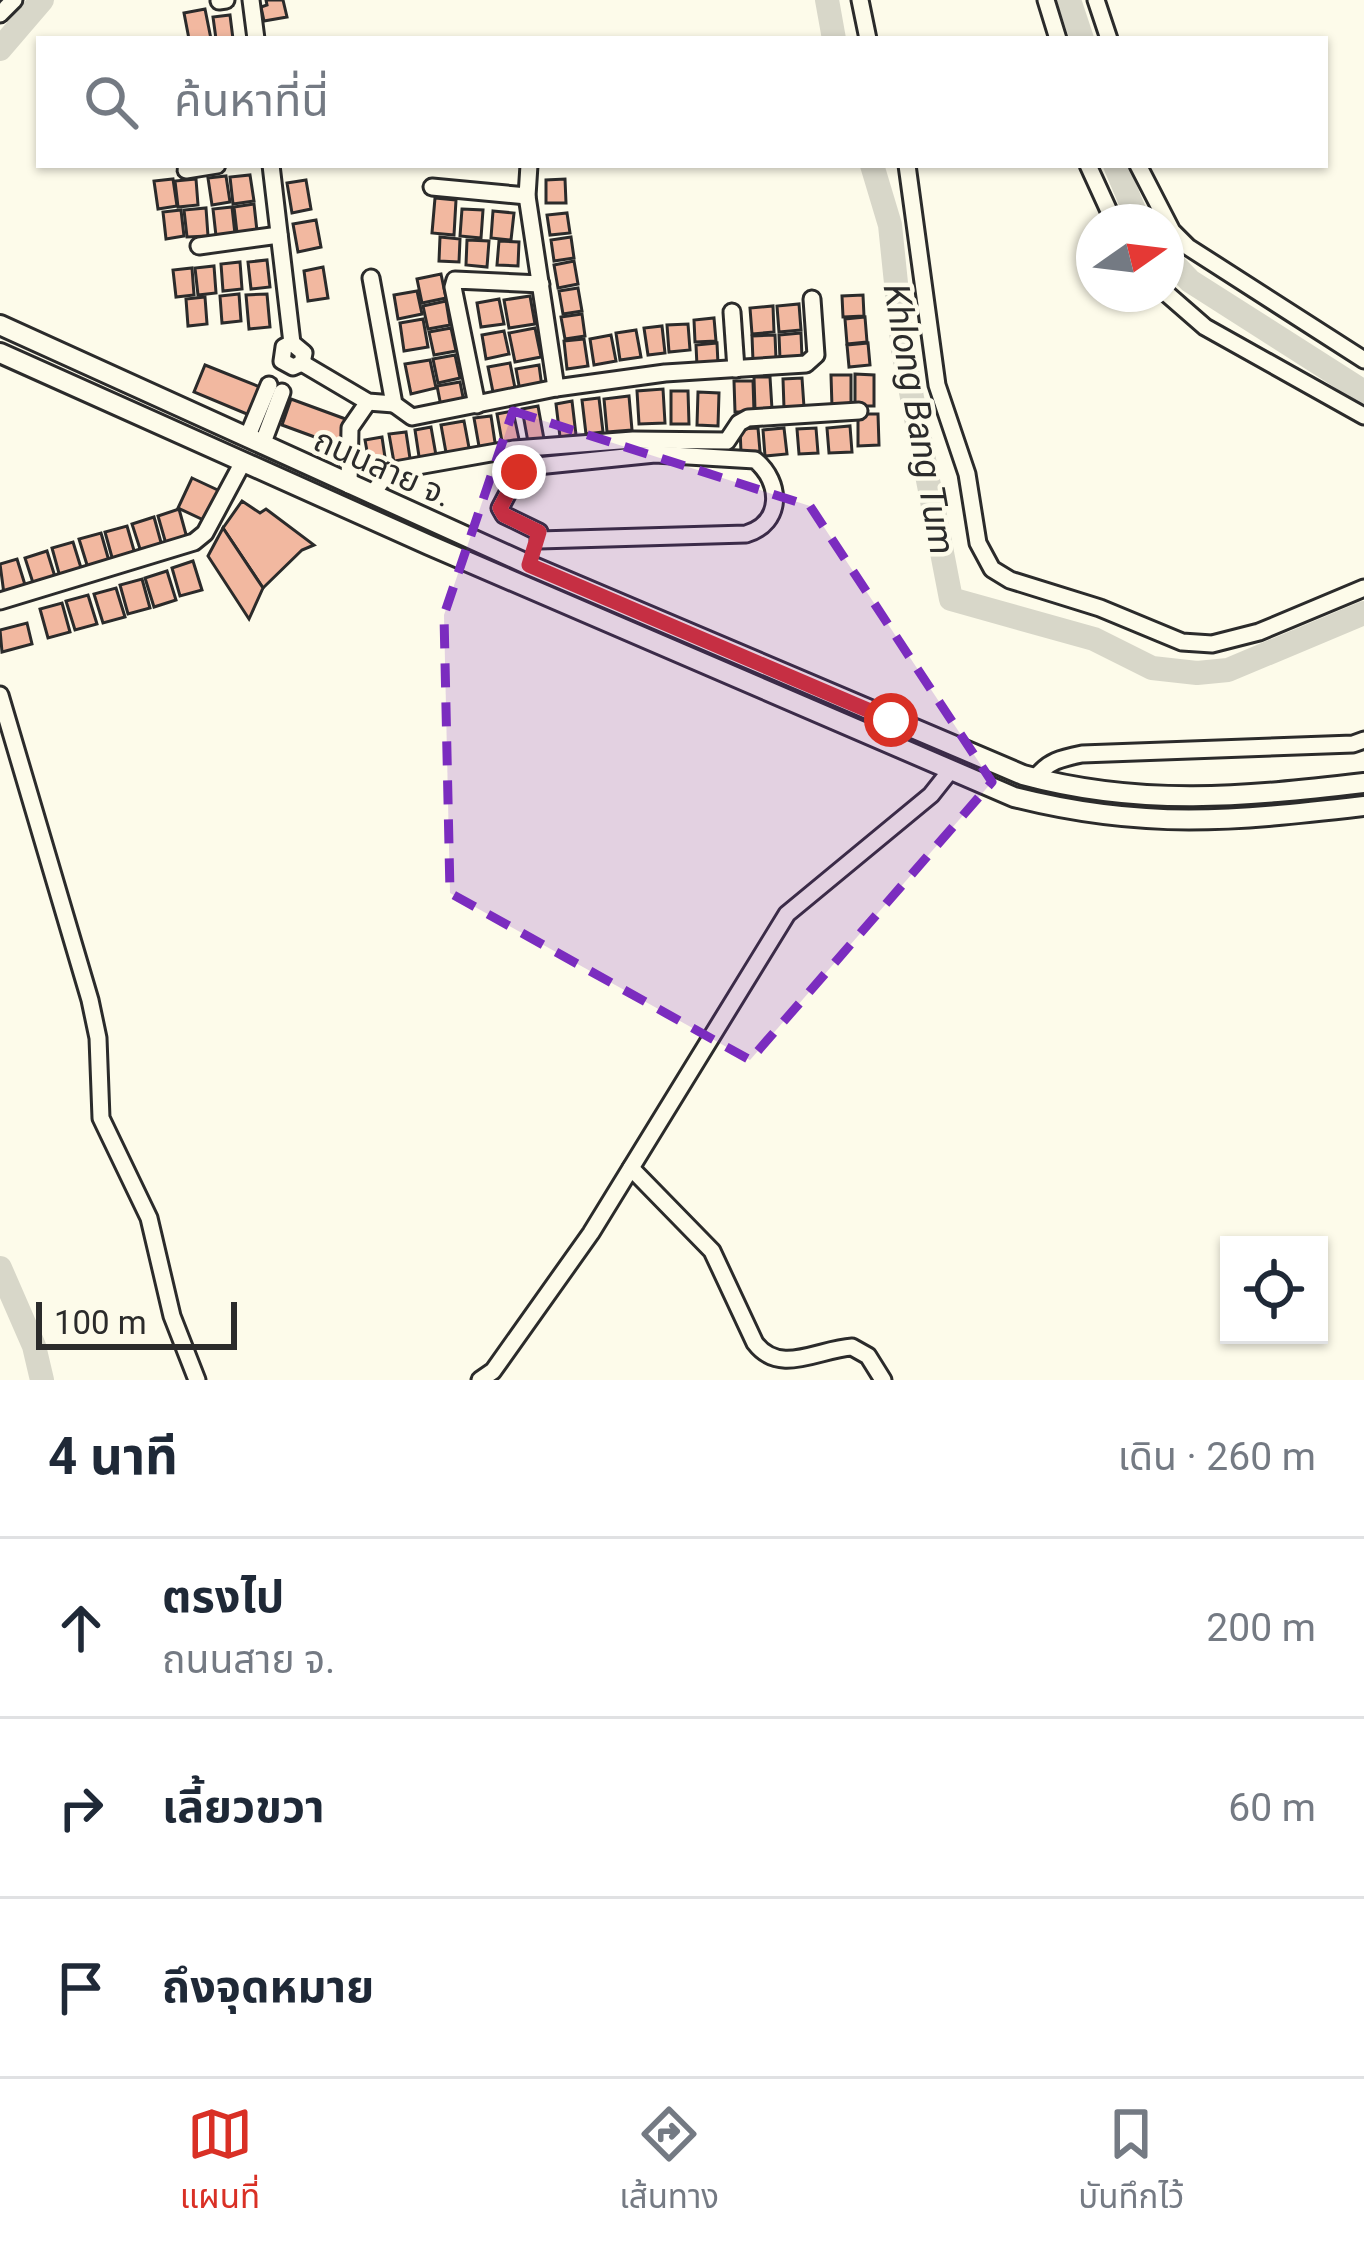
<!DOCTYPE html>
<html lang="th">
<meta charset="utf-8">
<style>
:root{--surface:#fff;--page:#f6f6f7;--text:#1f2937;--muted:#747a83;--line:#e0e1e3;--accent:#d93025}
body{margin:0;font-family:Roboto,"Noto Sans Thai",sans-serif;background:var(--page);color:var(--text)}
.controls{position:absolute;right:36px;bottom:36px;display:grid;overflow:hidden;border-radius:0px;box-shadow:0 3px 9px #0004}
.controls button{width:108px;height:108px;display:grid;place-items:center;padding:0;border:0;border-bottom:3px solid var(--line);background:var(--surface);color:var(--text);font:60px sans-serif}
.compass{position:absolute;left:1076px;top:204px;width:108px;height:108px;border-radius:50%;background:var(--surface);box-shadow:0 3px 9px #0004;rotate:76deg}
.scale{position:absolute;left:36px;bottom:30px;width:201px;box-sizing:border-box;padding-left:12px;border:6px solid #2b2b2b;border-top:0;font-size:33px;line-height:42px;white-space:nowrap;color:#2b2b2b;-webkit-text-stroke:9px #fdfbea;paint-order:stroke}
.stop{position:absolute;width:36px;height:36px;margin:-27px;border:9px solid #d93025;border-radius:50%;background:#fff}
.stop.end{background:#d93025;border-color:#fff;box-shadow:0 3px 12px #0008}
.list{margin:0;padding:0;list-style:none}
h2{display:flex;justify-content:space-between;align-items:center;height:156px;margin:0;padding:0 48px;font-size:51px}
h2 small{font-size:39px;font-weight:400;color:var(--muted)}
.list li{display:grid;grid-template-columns:78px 1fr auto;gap:36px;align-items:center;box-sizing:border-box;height:180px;padding:0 48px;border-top:3px solid var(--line)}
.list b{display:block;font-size:45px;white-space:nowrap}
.list p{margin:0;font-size:39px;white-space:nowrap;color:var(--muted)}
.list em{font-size:39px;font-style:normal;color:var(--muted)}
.icon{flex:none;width:66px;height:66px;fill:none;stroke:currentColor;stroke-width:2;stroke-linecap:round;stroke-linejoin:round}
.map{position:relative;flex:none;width:1364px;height:1380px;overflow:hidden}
.search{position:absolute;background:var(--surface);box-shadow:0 3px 9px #0004;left:36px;right:36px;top:36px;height:132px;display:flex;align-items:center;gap:30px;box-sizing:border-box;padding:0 42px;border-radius:0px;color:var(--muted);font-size:45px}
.sheet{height:696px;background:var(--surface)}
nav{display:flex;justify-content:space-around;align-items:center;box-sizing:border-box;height:168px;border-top:3px solid var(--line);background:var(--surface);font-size:33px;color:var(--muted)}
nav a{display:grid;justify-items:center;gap:6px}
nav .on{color:var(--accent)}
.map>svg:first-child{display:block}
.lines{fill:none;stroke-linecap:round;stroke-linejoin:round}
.river{stroke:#d8d7c9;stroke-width:24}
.building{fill:#f2b8a0;stroke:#2b2b2b;stroke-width:3}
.minor-casing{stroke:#2b2b2b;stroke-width:21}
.major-casing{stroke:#2b2b2b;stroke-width:24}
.minor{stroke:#fdfbea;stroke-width:15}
.major{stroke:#fdfbea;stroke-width:18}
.route{stroke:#d93025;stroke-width:15}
.marked{fill:#7b2cbf;fill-opacity:0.2;stroke:#7b2cbf;stroke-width:9;stroke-dasharray:24 15;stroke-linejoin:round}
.labels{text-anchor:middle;stroke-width:9;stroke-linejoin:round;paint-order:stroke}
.street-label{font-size:33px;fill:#2b2b2b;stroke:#fdfbea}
.water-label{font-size:36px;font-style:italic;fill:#2b2b2b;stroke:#fdfbea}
</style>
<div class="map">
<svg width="1364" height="1380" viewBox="0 0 1364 1380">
<rect width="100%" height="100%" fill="#fdfbea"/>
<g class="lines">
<!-- river -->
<g class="river">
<path d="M827,0L834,39"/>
<path d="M1069,0L1082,39"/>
<path d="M0,49L42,0"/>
<path d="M872,165L890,225L903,351L951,599L1094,639L1152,668L1197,673L1228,670L1364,613"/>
<path d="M1115,165L1139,222"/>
<path d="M1166,256L1190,281L1364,392"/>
<path d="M0,1268L34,1346L42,1380"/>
</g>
</g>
<!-- building -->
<g class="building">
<path d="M266,0H283L287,17L264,21L261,7L267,5Z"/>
<path d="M205,9L211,39H189L184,13Z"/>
<path d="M230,15L233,39H216L213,17Z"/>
<path d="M250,175L254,201L233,204L230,177Z"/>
<path d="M226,176L230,202L212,205L208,178Z"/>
<path d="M173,179L177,206L158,209L154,181Z"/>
<path d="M196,179L198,205L178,207L175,181Z"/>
<path d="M565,179L566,203H546V180Z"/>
<path d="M306,180L311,209L292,213L287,183Z"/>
<path d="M435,198L456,200L454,235L432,233Z"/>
<path d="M254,204L257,231L237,233L234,207Z"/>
<path d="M232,207L235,234L216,236L213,209Z"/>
<path d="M206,208L208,236L187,237L184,210Z"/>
<path d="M462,209L483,210L481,238L460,236Z"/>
<path d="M181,210L184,236L166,239L163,212Z"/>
<path d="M493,211L514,213L511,240L491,238Z"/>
<path d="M567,213L570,233L550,235L547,215Z"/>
<path d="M316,220L321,247L298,252L293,224Z"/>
<path d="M440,237L460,239L459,262L439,261Z"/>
<path d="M571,237L574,258L554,261L551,240Z"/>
<path d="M467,240L489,241L487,267L466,265Z"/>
<path d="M499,241L519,242L518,266L497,265Z"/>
<path d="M267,260L270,287L251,289L248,262Z"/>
<path d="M574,261L578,284L558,288L554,265Z"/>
<path d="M240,262L242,289L223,291L221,264Z"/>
<path d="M214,266L216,293L198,295L195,268Z"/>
<path d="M323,267L328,298L308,301L304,271Z"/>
<path d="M192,268L194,295L176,297L173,270Z"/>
<path d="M441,274L446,298L422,303L417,279Z"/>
<path d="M578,288L582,311L563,314L559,291Z"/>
<path d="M417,291L422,314L398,319L394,295Z"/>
<path d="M239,294L241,321L222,323L220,296Z"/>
<path d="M267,294L270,327L249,329L246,295Z"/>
<path d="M863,295L864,316L843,317L842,296Z"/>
<path d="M530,296L535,324L509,328L504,300Z"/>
<path d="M205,297L207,324L188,326L186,299Z"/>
<path d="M499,299L504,324L481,327L477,303Z"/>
<path d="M446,301L450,325L428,329L423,306Z"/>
<path d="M799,304L801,330L779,332L777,306Z"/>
<path d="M773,306L774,332L752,334L750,308Z"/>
<path d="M582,314L585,336L565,339L561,317Z"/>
<path d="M865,317L867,342L847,344L845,319Z"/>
<path d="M714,318L716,341L695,342L694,320Z"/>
<path d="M423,319L428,347L404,351L400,323Z"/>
<path d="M688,324L690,350L669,352L667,325Z"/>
<path d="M662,326L665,353L648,355L644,328Z"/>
<path d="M451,328L456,351L434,355L429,332Z"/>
<path d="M535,328L541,357L515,362L509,333Z"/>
<path d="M636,330L641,357L620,360L616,333Z"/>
<path d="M504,331L509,354L486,359L482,335Z"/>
<path d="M801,333L802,358L780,359L779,335Z"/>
<path d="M611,335L616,361L594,365L590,339Z"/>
<path d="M775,335L776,359L753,361L752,336Z"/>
<path d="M584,339L588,366L567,369L564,341Z"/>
<path d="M717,343L718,364L697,366L696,345Z"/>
<path d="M868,343L870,365L849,367L847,345Z"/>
<path d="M455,355L460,378L438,383L433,359Z"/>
<path d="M430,360L436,388L411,394L405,364Z"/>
<path d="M510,363L515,388L493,392L488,367Z"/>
<path d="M205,365L265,389L254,417L194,392Z"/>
<path d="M539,365L542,387L520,391L516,369Z"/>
<path d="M855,374L874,375V406H855Z"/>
<path d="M831,375H851V407H832Z"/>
<path d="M754,377H770L772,409L755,410Z"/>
<path d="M802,378L804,407L784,408L783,379Z"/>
<path d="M734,381H753L754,412H735Z"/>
<path d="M460,382L464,402L441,406L437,386Z"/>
<path d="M663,389L665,423L639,424L637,391Z"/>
<path d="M671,391H688L689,424H671Z"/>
<path d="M698,392L719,393L718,426L697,425Z"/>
<path d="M629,396L632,430L607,432L604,399Z"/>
<path d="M599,398L603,432L586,434L582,400Z"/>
<path d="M291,399L351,421L342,447L282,425Z"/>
<path d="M572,401L576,435L560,437L556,404Z"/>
<path d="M538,406L544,439L528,442L522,409Z"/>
<path d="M513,411L520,444L503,447L497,414Z"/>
<path d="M858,414H878L879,445L858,446Z"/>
<path d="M491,416L496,449L480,452L474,418Z"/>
<path d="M464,421L470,453L447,458L441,425Z"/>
<path d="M850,426L852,452L829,453L827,428Z"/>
<path d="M431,427L437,461L420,463L415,430Z"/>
<path d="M758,428L760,451L741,452L740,429Z"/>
<path d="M784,428L787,454L765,456L763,430Z"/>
<path d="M816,428L818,453L799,454L797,429Z"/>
<path d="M406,432L411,465L395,468L389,434Z"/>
<path d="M382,437L387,471L371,473L365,440Z"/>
<path d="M192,478L224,493L210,523L178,508Z"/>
<path d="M242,501L260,513L266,509L314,545L302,550L263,588L223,528Z"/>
<path d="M179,509L187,538L166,544L158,516Z"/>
<path d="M154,517L162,546L141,552L132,524Z"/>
<path d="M127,526L135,554L113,561L105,532Z"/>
<path d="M223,528L263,588L249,619L208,556Z"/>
<path d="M101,533L109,561L88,568L79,539Z"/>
<path d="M73,542L82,571L60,577L52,548Z"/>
<path d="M47,551L56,580L34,586L25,558Z"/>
<path d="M17,559L26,588L4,594L0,564Z"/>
<path d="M193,561L202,590L180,596L172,568Z"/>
<path d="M167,571L176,600L154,607L145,578Z"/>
<path d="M142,579L150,608L128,614L120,585Z"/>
<path d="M116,588L125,617L103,623L94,594Z"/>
<path d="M88,595L97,624L75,630L66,601Z"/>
<path d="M62,603L70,632L48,638L40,609Z"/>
<path d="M27,623L32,644L2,652L0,630Z"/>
</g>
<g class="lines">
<defs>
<g id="minor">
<path d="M251,0L256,39"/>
<path d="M860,0L868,39"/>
<path d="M1046,0L1058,39"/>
<path d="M1096,0L1109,39"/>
<path d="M219,1L226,0"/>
<path d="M0,14L14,0"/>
<path d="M271,165L292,343L304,353L302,363L293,367L282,361L284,347L292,343"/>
<path d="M529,165L527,196L556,388"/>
<path d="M907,165L937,385L967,474L978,543L992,569L1010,580L1100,608L1182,642L1212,644L1259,632L1364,588"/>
<path d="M1088,165L1114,222"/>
<path d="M1138,165L1172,231L1188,247L1364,360"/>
<path d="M186,170L217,165"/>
<path d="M432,187L527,196"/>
<path d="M199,246L279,235"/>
<path d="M371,278L394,404L412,417L556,388L665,373L806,364L816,355L812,299"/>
<path d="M1166,293L1205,327L1364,416"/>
<path d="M732,312L736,369"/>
<path d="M302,363L368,402L394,404"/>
<path d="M477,405L453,287L455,280L541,284"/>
<path d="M247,438L269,385"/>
<path d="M262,445L282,392"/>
<path d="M655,454L755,460C782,482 783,523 746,534L539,540V532L504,515L500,508L519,472L527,467Z"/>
<path d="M349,485L350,428L368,402"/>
<path d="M372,495L385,476L395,470L514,449L633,440L727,441L739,423L748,418L859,411"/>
<path d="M0,601L194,542L205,533L243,462"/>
<path d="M0,695L90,1000L98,1038L101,1118L149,1218L172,1316L197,1380"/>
<path d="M1035,779C1047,761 1062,758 1082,754L1353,744L1364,740"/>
<path d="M631,1168L712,1251L755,1343C780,1376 818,1349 852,1347L868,1356L883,1380"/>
<path d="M480,1380L493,1371L591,1233L787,914L931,795L950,771"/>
</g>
<g id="major">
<path d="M0,325L529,565L1023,775C1141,807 1245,797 1364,783"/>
<path d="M0,353L429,545L1014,797C1144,830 1234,821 1364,806"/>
</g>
</defs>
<!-- minor casing -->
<use href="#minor" class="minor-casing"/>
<!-- major casing -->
<use href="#major" class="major-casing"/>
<!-- minor -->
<use href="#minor" class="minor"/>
<!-- major -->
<use href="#major" class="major"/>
</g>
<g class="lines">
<!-- route -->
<path class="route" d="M519,472L500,508L504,515L539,532L529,565L891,720"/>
</g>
<!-- marked area -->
<path class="marked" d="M513,411L810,506L992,782L750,1060L450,893L444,615Z"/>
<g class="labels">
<!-- street labels -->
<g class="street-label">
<text transform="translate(383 467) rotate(24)" y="12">ถนนสาย จ.</text>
</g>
<!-- water labels -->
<g class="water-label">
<text transform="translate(920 419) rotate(80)" y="13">Khlong Bang Tum</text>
</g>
</g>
</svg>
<div class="controls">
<button><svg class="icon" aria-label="locate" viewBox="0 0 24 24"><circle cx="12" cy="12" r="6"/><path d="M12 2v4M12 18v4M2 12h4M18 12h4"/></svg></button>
</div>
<svg class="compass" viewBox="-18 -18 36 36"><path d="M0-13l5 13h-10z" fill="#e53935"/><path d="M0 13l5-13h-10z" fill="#747a83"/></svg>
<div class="scale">100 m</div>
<div class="stop" style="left:891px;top:720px"></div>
<div class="stop end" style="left:519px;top:472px"></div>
<div class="search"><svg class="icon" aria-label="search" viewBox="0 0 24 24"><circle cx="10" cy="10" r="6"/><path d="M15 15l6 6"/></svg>ค้นหาที่นี่</div>
</div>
<section class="sheet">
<h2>4 นาที<small>เดิน · 260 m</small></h2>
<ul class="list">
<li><svg class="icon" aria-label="ahead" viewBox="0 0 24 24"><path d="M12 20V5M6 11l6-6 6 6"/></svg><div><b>ตรงไป</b><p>ถนนสาย จ.</p></div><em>200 m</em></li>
<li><svg class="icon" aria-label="right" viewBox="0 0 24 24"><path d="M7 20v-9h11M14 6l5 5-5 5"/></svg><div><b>เลี้ยวขวา</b></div><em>60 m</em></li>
<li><svg class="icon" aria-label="arrive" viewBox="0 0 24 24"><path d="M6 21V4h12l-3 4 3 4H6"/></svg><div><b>ถึงจุดหมาย</b></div></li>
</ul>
</section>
<nav>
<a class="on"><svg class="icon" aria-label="map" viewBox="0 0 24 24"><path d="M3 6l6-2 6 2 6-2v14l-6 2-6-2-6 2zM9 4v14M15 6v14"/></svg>แผนที่</a>
<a><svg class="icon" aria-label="directions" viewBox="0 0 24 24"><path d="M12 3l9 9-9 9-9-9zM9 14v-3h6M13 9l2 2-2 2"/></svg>เส้นทาง</a>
<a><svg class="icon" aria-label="saved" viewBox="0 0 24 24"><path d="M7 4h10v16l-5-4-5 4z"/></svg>บันทึกไว้</a>
</nav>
